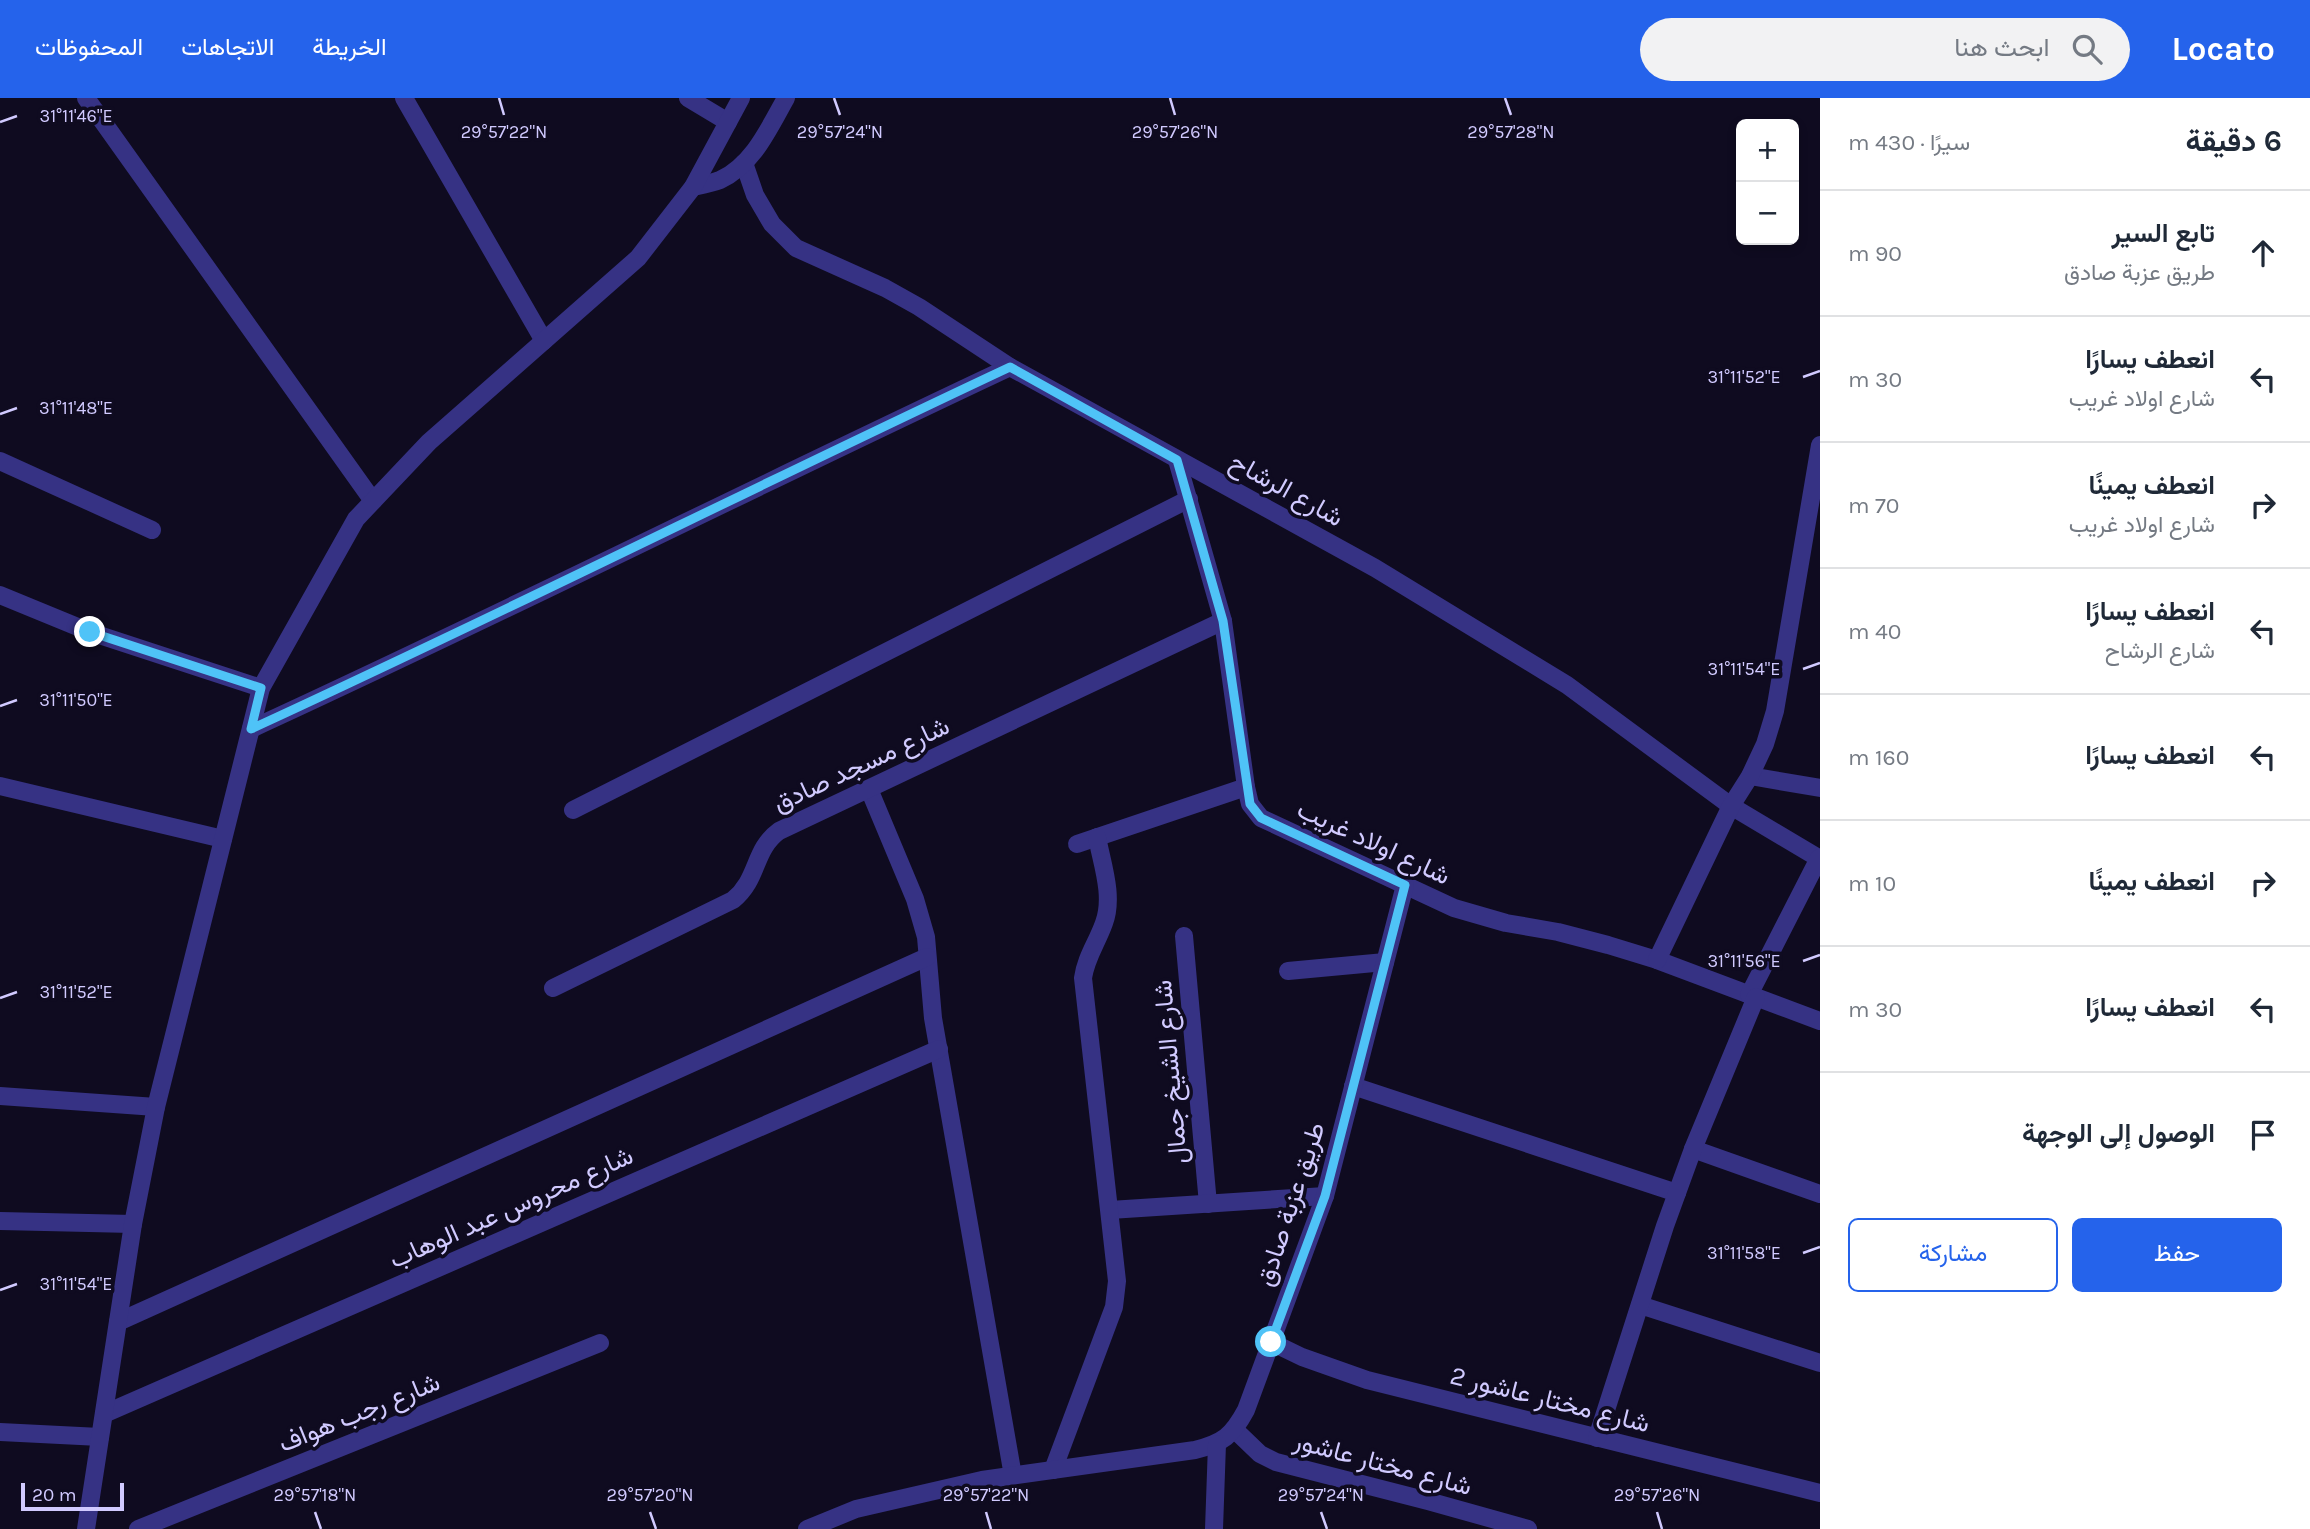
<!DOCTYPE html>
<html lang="ar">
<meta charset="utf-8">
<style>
:root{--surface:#fff;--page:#f2f2f3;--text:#1f2937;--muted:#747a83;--line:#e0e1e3;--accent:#2563eb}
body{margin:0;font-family:Karla,Vazirmatn,sans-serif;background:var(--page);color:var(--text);direction:rtl}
.controls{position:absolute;right:21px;top:21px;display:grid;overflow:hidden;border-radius:10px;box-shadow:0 4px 10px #0003}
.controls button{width:63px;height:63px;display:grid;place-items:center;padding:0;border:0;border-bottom:2px solid var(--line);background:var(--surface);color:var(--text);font:35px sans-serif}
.scale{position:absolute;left:21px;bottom:18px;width:103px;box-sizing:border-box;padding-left:7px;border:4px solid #d1caff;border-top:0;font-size:19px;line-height:24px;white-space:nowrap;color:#d1caff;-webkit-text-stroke:5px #0f0b20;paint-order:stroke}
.stop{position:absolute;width:21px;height:21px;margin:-16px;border:5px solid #4fc3f7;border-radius:50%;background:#fff}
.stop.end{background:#4fc3f7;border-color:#fff;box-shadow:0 2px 7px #0008}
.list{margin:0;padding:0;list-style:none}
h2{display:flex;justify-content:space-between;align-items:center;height:91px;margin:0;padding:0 28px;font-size:30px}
h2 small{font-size:23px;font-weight:400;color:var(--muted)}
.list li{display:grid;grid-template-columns:46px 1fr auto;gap:21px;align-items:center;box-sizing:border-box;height:126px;padding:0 28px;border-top:2px solid var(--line)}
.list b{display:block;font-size:26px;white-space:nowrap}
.list p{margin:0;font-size:23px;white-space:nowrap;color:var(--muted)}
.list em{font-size:23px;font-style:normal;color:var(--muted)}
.actions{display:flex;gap:14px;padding:21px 28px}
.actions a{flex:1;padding:16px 0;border:2px solid var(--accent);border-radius:10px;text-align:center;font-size:24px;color:var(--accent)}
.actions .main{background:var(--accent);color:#fff}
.icon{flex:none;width:38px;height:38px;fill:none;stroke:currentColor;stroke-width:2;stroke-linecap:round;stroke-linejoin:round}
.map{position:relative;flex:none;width:1820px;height:1431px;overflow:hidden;direction:ltr}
header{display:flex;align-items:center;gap:42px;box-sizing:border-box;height:98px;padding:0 35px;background:var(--accent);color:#fff}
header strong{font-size:33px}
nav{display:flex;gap:38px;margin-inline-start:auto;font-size:24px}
.search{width:490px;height:63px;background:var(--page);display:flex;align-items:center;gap:18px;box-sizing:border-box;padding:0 24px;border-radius:38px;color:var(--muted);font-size:26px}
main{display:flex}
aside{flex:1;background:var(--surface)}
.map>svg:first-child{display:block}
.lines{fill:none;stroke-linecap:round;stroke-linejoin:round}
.minor{stroke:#363284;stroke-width:18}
.route{stroke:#4fc3f7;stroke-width:9}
.ticks{fill:none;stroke:#d1caff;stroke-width:2.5}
.labels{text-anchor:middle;stroke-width:7;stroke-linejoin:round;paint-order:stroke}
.street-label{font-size:26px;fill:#d1caff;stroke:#0f0b20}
.ticks-label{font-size:18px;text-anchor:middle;fill:#d1caff;stroke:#0f0b20;stroke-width:7;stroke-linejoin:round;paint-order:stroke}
</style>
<header>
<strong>Locato</strong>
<div class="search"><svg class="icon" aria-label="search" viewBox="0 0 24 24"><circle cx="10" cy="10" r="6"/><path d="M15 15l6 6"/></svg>ابحث هنا</div>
<nav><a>الخريطة</a><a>الاتجاهات</a><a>المحفوظات</a></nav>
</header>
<main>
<aside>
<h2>6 دقيقة<small>سيرًا · 430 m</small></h2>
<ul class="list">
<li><svg class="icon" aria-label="ahead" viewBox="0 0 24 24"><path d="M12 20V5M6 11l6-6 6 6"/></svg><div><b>تابع السير</b><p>طريق عزبة صادق</p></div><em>90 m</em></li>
<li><svg class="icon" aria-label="left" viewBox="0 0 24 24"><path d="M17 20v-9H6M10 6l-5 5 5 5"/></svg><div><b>انعطف يسارًا</b><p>شارع اولاد غريب</p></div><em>30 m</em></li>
<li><svg class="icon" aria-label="right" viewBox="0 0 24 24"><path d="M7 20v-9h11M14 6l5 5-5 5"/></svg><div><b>انعطف يمينًا</b><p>شارع اولاد غريب</p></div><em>70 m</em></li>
<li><svg class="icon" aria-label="left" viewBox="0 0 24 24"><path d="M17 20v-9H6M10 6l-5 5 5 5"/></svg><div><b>انعطف يسارًا</b><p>شارع الرشاح</p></div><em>40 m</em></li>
<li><svg class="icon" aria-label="left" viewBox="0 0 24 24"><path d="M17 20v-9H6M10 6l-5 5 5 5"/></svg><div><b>انعطف يسارًا</b></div><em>160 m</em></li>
<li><svg class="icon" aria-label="right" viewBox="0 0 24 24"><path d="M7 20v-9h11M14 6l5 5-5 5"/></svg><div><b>انعطف يمينًا</b></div><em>10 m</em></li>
<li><svg class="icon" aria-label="left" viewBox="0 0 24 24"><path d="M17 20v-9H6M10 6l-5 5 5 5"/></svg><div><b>انعطف يسارًا</b></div><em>30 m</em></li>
<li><svg class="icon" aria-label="arrive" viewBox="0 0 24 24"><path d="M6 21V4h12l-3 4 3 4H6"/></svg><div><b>الوصول إلى الوجهة</b></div></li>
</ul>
<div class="actions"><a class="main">حفظ</a><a>مشاركة</a></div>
</aside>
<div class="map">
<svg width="1820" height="1431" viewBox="0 0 1820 1431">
<rect width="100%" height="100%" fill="#0f0b20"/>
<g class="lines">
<!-- minor -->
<g class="minor">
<path d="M86,0L373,403"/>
<path d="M404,0L544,243"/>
<path d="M688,0L728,24"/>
<path d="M744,65L755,97L772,126L796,150L885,190L919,209L1010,269L1375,470L1567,587L1731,708L1820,761"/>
<path d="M693,89C702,87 712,85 720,82C753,67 769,30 786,0"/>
<path d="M1177,362L1223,523L1246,689L1250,706L1261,720L1454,810L1506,825L1558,834L1608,847L1657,862L1820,923"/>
<path d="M0,363L152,432"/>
<path d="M0,497L90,534L261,590"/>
<path d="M251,631C506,514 756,388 1010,269"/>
<path d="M1750,678L1820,690"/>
<path d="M0,688L223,741"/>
<path d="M869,691L915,801L926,839L933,920L1013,1378"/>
<path d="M573,712L1189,401"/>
<path d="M1077,746L1246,689"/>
<path d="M1184,838L1208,1106"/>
<path d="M1657,862L1731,708L1750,678L1765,646L1775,613L1820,347"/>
<path d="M1288,873L1385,864"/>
<path d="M553,890L733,802C759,781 753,752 779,733L1223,523"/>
<path d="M1749,897L1819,760"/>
<path d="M1353,988L1677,1095"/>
<path d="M0,998L156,1009"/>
<path d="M1693,1051L1820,1096"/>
<path d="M1110,1112L1325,1098"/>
<path d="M0,1123L133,1126"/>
<path d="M1640,1207L1820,1265"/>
<path d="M118,1224L927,859"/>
<path d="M1271,1244L1302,1259L1367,1282L1820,1395"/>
<path d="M104,1316L939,951"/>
<path d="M1235,1332L1260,1356L1276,1364L1428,1403L1528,1431"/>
<path d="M0,1334L100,1339"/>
<path d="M1597,1340L1665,1128L1693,1051L1756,899"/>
<path d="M1053,1372L1114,1209L1117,1183L1083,880C1086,859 1097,845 1104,825C1114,798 1102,766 1097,739"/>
<path d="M86,1431L133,1126L156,1009L261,590L356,421L429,344L638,160L693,89L741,0"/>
<path d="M138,1431L600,1245"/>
<path d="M807,1431L856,1411L982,1382L1195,1352C1223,1345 1232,1338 1246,1312L1325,1098L1405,787"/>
<path d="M1214,1431L1217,1346"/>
</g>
</g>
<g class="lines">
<!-- route -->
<path class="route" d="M90,534L261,590L251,631C506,514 756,388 1010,269L1177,362L1223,523L1250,706L1261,720L1405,787L1325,1098L1271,1244"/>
</g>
<!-- ticks -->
<path class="ticks" d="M499,0L504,17M834,0L840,17M1170,0L1175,17M1505,0L1511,17M0,24L17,18M1803,279L1820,273M0,316L17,310M1803,571L1820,565M0,608L17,602M1803,863L1820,857M0,900L17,894M1803,1155L1820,1149M0,1192L17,1186M315,1414L321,1431M650,1414L656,1431M986,1414L991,1431M1321,1414L1327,1431M1657,1414L1662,1431"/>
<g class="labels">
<!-- street labels -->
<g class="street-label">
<text transform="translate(1287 391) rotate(29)" y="9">شارع الرشاح</text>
<text transform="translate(861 666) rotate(-25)" y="9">شارع مسجد صادق</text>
<text transform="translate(1374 744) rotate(25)" y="9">شارع اولاد غريب</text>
<text transform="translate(1170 974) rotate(-95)" y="9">شارع الشيخ جمال</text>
<text transform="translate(1290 1106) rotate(-72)" y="9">طريق عزبة صادق</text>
<text transform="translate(511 1109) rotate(-24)" y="9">شارع محروس عبد الوهاب</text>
<text transform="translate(1550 1301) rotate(14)" y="9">شارع مختار عاشور 2</text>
<text transform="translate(359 1314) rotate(-22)" y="9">شارع رجب هواف</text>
<text transform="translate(1383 1365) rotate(15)" y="9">شارع مختار عاشور</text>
</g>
</g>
<g class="ticks-label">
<text x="76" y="24">31°11'46"E</text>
<text x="1511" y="40">29°57'28"N</text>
<text x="504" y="40">29°57'22"N</text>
<text x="840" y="40">29°57'24"N</text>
<text x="1175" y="40">29°57'26"N</text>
<text x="1744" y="285">31°11'52"E</text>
<text x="76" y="316">31°11'48"E</text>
<text x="1744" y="577">31°11'54"E</text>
<text x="76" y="608">31°11'50"E</text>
<text x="1744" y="869">31°11'56"E</text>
<text x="76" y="900">31°11'52"E</text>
<text x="1744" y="1161">31°11'58"E</text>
<text x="76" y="1192">31°11'54"E</text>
<text x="315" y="1403">29°57'18"N</text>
<text x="650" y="1403">29°57'20"N</text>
<text x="986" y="1403">29°57'22"N</text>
<text x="1321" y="1403">29°57'24"N</text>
<text x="1657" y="1403">29°57'26"N</text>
</g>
</svg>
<div class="controls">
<button>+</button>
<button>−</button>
</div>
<div class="scale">20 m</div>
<div class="stop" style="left:1271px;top:1244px"></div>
<div class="stop end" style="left:90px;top:534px"></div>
</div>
</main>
